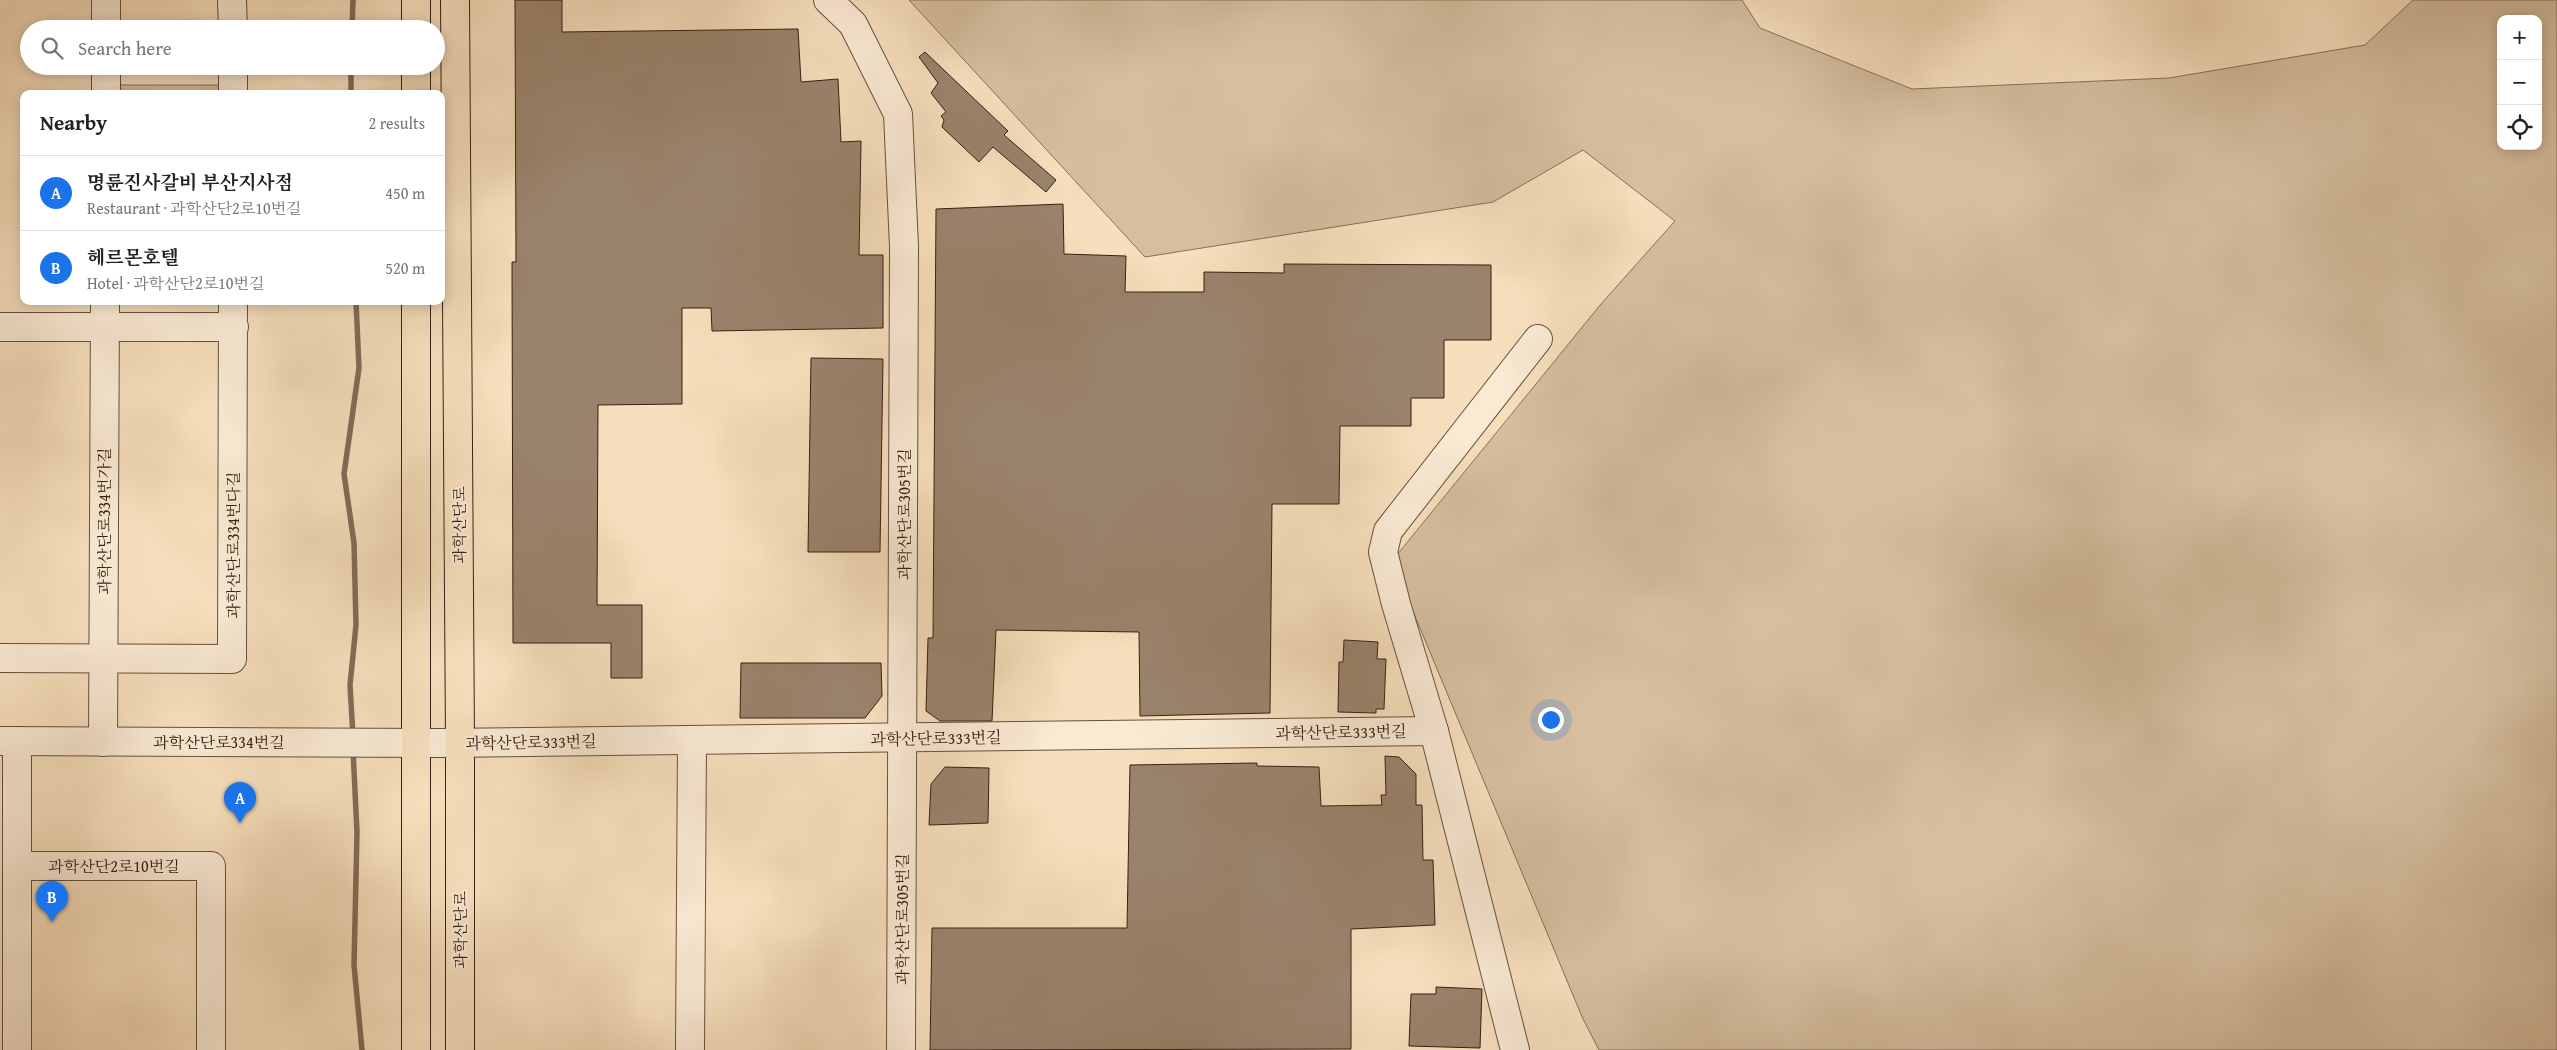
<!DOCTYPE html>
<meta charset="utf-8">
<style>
:root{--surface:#fff;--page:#f2f2f2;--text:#222;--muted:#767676;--line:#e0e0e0;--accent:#1a73e8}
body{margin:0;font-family:"Gentium Book Plus","Noto Serif KR",serif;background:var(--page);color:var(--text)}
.controls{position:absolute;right:15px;top:15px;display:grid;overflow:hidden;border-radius:10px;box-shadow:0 2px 12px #0003}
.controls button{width:45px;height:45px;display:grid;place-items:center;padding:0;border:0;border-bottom:1px solid var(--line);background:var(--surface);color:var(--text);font:25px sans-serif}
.you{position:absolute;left:1550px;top:719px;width:18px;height:18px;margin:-12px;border:4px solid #fff;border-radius:50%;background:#1a73e8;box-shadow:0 0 0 8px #1a73e833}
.badge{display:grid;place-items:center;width:32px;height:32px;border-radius:50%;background:var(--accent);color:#fff;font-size:16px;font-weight:700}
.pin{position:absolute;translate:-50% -41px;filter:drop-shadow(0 1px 2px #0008)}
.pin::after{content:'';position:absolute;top:26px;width:18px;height:15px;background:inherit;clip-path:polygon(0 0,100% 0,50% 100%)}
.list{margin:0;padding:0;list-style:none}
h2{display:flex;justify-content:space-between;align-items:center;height:65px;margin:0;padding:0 20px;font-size:21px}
h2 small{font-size:16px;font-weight:400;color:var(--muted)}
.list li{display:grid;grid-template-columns:32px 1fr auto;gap:15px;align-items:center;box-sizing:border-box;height:75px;padding:0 20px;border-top:1px solid var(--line)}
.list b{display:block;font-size:19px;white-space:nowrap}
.list p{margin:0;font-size:16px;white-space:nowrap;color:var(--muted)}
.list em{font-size:16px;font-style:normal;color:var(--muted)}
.icon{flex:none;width:28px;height:28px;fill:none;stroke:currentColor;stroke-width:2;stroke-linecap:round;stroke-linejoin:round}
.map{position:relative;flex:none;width:2557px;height:1050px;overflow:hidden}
.search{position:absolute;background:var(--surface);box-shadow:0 2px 12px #0003;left:20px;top:20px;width:425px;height:55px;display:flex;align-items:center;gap:12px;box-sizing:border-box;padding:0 18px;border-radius:28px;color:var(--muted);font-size:19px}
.panel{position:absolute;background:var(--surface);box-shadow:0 2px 12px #0003;left:20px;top:90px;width:425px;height:215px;border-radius:10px}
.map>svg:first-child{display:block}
.green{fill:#d6bfa0;stroke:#86705a;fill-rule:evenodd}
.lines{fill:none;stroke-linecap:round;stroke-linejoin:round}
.stream{stroke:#826c57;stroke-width:5.5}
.building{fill:#9a836c;stroke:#362014}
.minor-casing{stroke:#66503e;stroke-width:30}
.major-casing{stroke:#362014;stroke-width:30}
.minor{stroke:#faead4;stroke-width:28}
.major{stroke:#f7dfbd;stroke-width:28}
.labels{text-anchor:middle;stroke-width:4;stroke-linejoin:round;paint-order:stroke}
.street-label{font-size:16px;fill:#362014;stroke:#faead4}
</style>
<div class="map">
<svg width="2557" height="1050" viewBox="0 0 2557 1050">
<rect width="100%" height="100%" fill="#f7dfbd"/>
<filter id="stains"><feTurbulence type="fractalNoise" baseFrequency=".004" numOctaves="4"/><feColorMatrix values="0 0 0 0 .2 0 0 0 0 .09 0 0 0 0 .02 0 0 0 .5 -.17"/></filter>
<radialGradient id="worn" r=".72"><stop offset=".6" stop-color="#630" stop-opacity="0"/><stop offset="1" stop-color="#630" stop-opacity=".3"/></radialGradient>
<!-- green -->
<g class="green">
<path d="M909,0H1742L1760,28L1912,89L2169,78L2365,45L2413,0H2557V1050H1599L1583,1019L1392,561L1601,304L1675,221L1583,150L1493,202L1145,257ZM2501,19H2538V146H2501Z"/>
<rect x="106" y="85" width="127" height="9"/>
</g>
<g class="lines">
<!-- stream -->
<g class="stream">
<path d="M352,29L353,0"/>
<path d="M351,94V66"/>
<path d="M353,736L350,685L356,625L354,543L344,474L359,368L356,301"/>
<path d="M353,750L357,832L354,965L362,1050"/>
</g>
</g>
<!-- building -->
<g class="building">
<path d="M515,0H562V32L798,29L801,82L838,79L841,142L861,141L859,255H883V328L712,331L711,308H682V404L598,405L597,605H642V678H611V643H513L512,262H516Z"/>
<path d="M925,52L1008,131L1004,135L1056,180L1046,192L993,147L979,162L942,127L944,120L941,116L946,112L931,93L938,83L919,57Z"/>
<path d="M1063,204L1064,254L1126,256L1125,292H1204V272L1284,273V264L1491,265V340H1444V398H1411V426H1340L1339,504H1272L1270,713L1140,716L1139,632L996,630L992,721H940L926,711L928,638H933L936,209Z"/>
<path d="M811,358L883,359L880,552H808Z"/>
<path d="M1344,640L1378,642L1377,659H1386L1384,709H1376V713L1338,712L1339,662H1343Z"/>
<path d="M741,663H881L882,696L865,718H740Z"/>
<path d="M1385,756L1399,757L1416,774V805H1422L1423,860H1433L1435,925L1351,929V1049L930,1050L932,928H1127L1130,765L1257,763V766L1319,767L1321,806L1382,805L1381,795H1386Z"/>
<path d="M945,767L989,768L988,823L929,825L931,784Z"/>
<path d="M1436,987L1482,989L1480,1048L1409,1046L1411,994H1436Z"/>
</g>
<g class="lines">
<defs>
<g id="minor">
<path d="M232,0L233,29"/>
<path d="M828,0L853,24L898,114L904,247L901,1050"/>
<path d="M106,29V0"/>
<path d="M233,66V94"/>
<path d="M106,94V66"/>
<path d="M0,327H234"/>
<path d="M0,658L232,659L233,301"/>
<path d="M0,741L439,743L1434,731"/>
<path d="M17,741V866"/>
<path d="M103,742L105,301"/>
<path d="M17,1050V866H211V1050"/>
<path d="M690,1050L692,741"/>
<path d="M1515,1050L1434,731L1396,604L1383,552L1388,531L1538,339"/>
</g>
<g id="major">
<path d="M416,0V29"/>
<path d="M455,0L460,743V1050"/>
<path d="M416,66V94"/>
<path d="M416,301V1050"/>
</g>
</defs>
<!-- minor casing -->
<use href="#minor" class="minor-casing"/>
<!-- major casing -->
<use href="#major" class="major-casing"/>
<!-- minor -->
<use href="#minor" class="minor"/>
<!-- major -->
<use href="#major" class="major"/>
</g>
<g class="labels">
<!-- street labels -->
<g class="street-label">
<text transform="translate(904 514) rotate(-90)" y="6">과학산단로305번길</text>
<text transform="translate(104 521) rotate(-90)" y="6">과학산단로334번가길</text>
<text transform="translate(459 525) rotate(-90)" y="6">과학산단로</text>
<text transform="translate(233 545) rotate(-90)" y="6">과학산단로334번다길</text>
<text transform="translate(1341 732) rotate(-1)" y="6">과학산단로333번길</text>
<text transform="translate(936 738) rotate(-1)" y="6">과학산단로333번길</text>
<text x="219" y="748">과학산단로334번길</text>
<text transform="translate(531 742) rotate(-1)" y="6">과학산단로333번길</text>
<text x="114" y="872">과학산단2로10번길</text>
<text transform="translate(902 919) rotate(-90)" y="6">과학산단로305번길</text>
<text transform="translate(460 930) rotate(-90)" y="6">과학산단로</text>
</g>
</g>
<rect width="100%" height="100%" filter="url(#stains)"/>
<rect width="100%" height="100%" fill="url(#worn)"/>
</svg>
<div class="controls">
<button>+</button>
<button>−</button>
<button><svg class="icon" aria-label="locate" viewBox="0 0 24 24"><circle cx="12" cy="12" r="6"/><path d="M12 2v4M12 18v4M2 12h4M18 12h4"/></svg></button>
</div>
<div class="you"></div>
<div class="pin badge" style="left:240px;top:823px">A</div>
<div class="pin badge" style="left:52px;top:922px">B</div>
<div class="search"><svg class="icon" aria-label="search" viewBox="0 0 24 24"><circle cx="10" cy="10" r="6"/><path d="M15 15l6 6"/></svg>Search here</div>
<section class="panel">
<h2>Nearby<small>2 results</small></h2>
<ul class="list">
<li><span class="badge">A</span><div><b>명륜진사갈비 부산지사점</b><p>Restaurant · 과학산단2로10번길</p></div><em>450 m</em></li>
<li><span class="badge">B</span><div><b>헤르몬호텔</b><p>Hotel · 과학산단2로10번길</p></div><em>520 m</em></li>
</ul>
</section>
</div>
